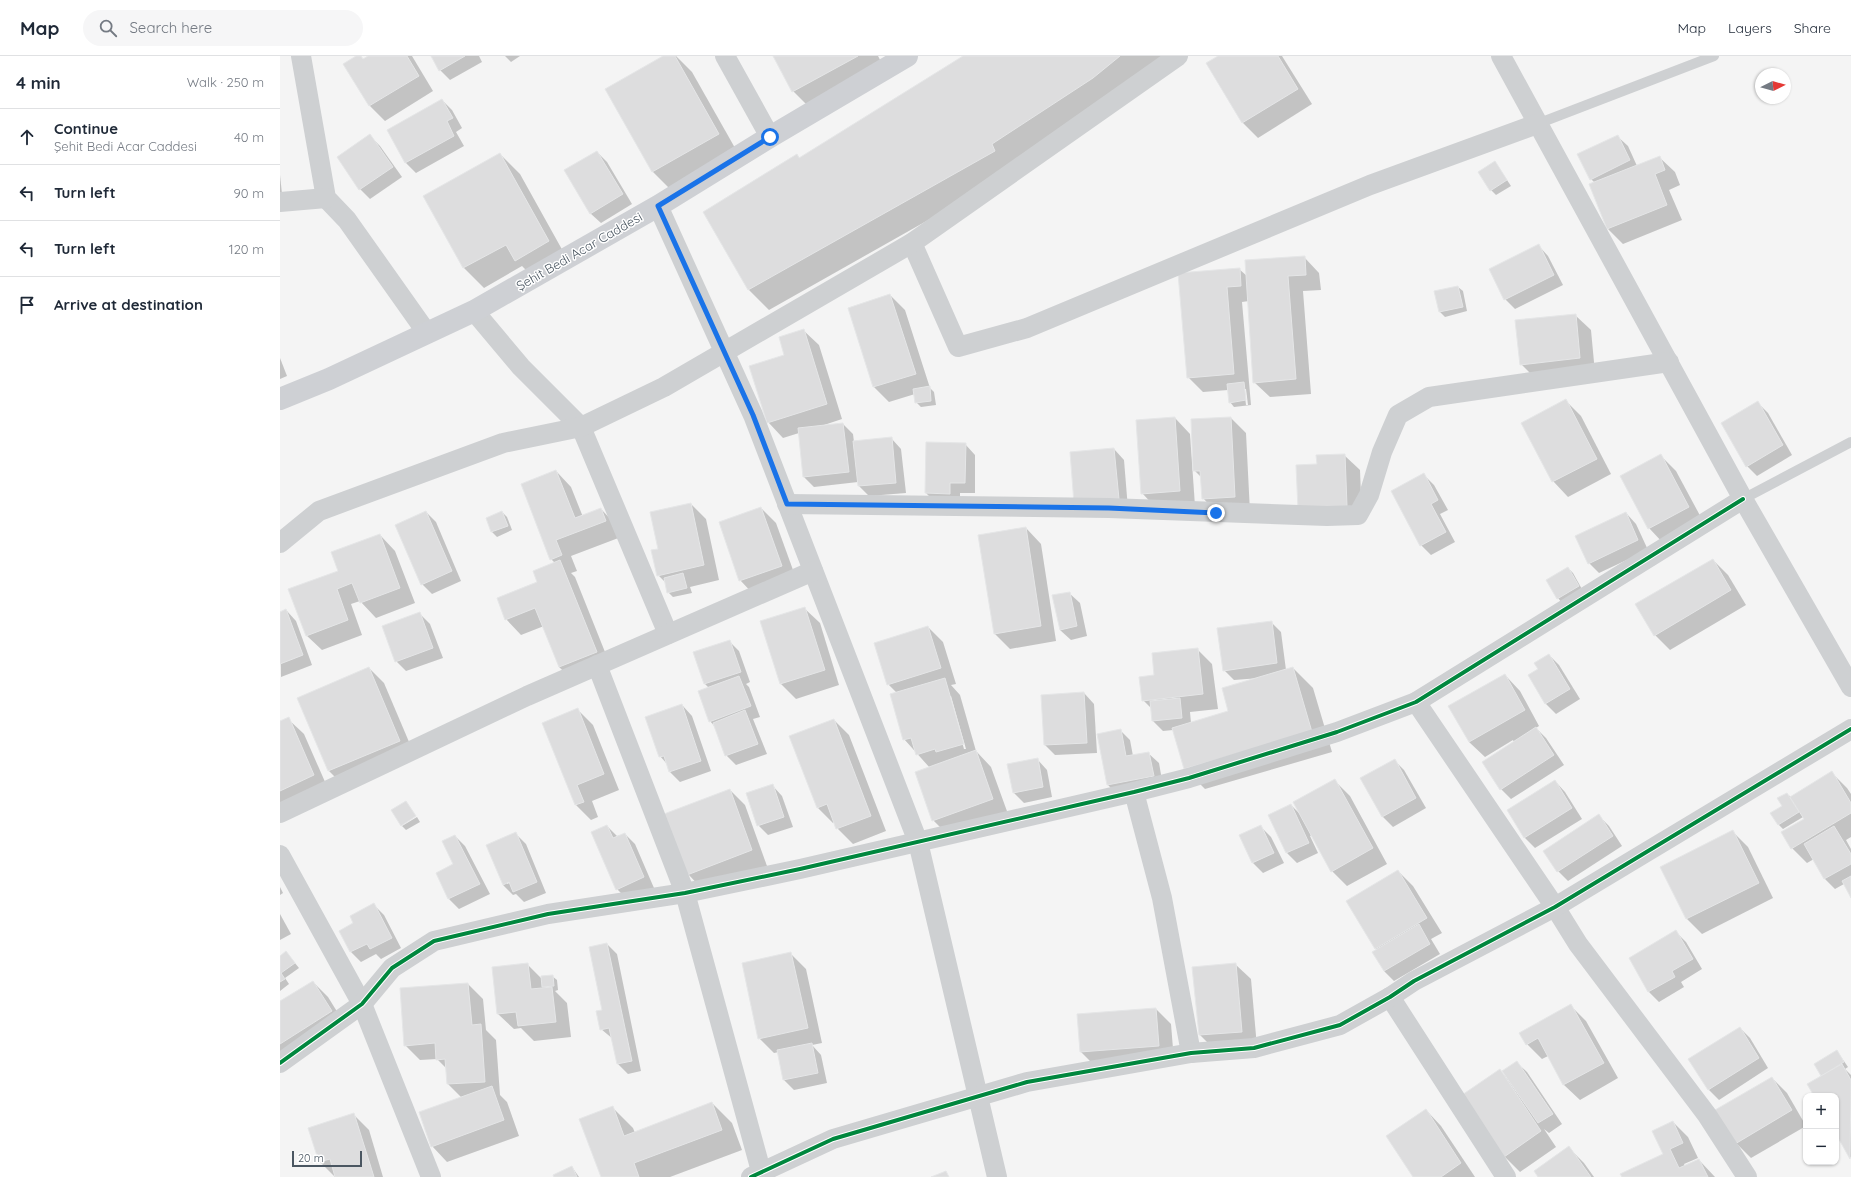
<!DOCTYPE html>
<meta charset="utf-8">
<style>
:root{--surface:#fff;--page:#f6f6f7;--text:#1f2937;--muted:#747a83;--line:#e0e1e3}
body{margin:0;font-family:Quicksand,sans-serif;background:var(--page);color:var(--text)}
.controls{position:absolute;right:12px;bottom:12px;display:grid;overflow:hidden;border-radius:8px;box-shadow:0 1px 3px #0004}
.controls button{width:36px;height:36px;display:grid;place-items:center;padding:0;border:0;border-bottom:1px solid var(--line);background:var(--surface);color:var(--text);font:20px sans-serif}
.compass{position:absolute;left:1475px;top:12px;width:36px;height:36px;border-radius:50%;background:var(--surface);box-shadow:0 1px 3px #0004;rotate:85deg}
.scale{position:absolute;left:12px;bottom:10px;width:70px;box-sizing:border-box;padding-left:4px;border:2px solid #4a5661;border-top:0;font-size:11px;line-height:14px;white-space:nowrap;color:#4a5661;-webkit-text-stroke:3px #fff;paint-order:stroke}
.stop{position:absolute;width:12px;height:12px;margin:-9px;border:3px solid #1a73e8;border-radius:50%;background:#fff}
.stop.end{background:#1a73e8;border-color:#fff;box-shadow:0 1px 4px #0008}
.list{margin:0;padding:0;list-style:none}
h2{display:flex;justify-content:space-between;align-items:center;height:52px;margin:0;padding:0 16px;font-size:17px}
h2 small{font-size:13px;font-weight:400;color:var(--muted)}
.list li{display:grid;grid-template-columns:26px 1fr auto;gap:12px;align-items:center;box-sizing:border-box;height:56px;padding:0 16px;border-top:1px solid var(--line)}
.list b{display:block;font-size:15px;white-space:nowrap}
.list p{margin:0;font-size:13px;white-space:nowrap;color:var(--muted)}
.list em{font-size:13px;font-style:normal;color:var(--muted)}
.icon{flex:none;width:22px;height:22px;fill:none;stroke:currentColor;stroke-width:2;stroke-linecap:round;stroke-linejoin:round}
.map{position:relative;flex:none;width:1571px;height:1121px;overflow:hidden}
header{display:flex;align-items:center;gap:24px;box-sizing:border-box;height:56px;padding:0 20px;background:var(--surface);border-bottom:1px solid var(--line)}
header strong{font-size:19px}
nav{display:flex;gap:22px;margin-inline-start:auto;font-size:14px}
.search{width:280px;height:36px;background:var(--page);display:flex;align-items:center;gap:10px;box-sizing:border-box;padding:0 14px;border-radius:22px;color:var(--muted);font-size:15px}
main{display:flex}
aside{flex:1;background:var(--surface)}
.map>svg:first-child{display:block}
.shadow{fill:#0003;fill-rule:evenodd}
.building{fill:#ddddde;stroke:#e5e6e7}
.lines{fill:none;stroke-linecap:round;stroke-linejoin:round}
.lane{stroke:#ced0d2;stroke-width:10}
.street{stroke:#ced0d2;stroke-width:20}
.secondary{stroke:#ced0d4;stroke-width:22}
.cycleway-casing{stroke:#fff;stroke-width:6}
.cycleway{stroke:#00873e;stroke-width:4}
.route{stroke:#1a73e8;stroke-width:5}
.labels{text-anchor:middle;stroke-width:3;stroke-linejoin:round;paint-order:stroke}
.street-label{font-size:13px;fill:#4a5661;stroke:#fff}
</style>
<header>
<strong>Map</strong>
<div class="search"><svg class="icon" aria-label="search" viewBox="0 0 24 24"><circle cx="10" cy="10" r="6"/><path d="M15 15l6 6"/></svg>Search here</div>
<nav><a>Map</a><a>Layers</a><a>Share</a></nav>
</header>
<main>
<aside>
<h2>4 min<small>Walk · 250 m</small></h2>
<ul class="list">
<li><svg class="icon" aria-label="ahead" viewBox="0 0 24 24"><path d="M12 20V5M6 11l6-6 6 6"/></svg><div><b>Continue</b><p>Şehit Bedi Acar Caddesi</p></div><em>40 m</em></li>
<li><svg class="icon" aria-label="left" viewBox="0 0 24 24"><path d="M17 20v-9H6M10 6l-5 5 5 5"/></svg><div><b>Turn left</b></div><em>90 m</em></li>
<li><svg class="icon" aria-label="left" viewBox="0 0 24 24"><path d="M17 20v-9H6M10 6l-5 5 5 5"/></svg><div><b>Turn left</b></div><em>120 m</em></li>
<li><svg class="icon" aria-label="arrive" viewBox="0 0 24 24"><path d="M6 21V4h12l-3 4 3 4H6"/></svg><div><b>Arrive at destination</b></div></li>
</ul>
</aside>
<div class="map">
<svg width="1571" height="1121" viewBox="0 0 1571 1121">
<rect width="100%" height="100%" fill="#f4f4f4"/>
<!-- shadow -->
<g class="shadow">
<path d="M78,0L84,4L90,0H132L153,35L105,65L90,50L64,8Z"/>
<path d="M152,0H199L202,6L170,24L160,14Z"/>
<path d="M225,0H240L231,6Z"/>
<path d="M385,0H396L412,16L459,99L393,136L373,116L327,33Z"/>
<path d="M494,0H598L606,15L533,55L513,35Z"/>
<path d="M685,0H883L735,115L489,254L469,234L425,156L517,99L520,103Z"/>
<path d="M939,0H1002L1032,48L978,82L963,67L927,8Z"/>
<path d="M162,44L172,54L182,72L176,76L184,90L136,117L126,107L108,74Z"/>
<path d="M90,80L100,90L122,121L90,143L80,133Z"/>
<path d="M1337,80L1348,90L1357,110L1379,101L1395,116L1400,129L1389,134L1402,164L1343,188L1328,173L1310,129L1315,127L1311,123Z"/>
<path d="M317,96L327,106L352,148L321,167L310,157Z"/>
<path d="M220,98L240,118L289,206L256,224L242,210L204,232L184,212L145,141Z"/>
<path d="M1215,106L1231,130L1216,139L1211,134Z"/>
<path d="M0,119L2,138L0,139Z"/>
<path d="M1258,189L1268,200L1283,229L1235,253L1225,243Z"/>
<path d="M1024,201L1039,217L1041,234L1023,235L1031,338L990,341L974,326L969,245L962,246L971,349L954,351L950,346L948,334L923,336L908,321L900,218L959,213L967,220ZM964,333H966L968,349H966Z"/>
<path d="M1178,231L1183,235L1187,255L1165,261L1160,256Z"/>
<path d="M610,239L625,254L650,332L654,336L656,349L641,351L636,346L635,338L609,346L594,331Z"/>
<path d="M1295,259L1311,274L1315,317L1256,323L1241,308Z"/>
<path d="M523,274L539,289L562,363L541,370L563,368L573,378L574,386L611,382L621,393L626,437L589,440L579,430L578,426L534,431L524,421L519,377L503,382L488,366L506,299Z"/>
<path d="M0,302L7,320L0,323Z"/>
<path d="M1286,345L1301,360L1331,418L1288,441L1273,425Z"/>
<path d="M1478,347L1488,357L1512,399L1477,420L1467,410Z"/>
<path d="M895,362L910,378L915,450L877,453L862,437Z"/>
<path d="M951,362L966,377L970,456L938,458L923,442L922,422L914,414L912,364Z"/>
<path d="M685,388L695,399V437H680V448L656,447L646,437Z"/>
<path d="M834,393L844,404L848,453L795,447Z"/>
<path d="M1064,399L1080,414L1082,465L1034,468L1038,409Z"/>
<path d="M1381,400L1396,415L1424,467L1384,488L1369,472L1342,420Z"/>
<path d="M276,415L291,431L303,461L321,453L336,469L341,481L291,500L297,515L291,517L295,521L331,611L295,626L279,611L264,570L241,579L226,563L275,507L271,503Z"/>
<path d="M1144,419L1154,429L1168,454L1160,458L1175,486L1151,499L1141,489Z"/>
<path d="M411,448L426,463L439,524L410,531L412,537L393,541L388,536L386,527L378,519L379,494Z"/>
<path d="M481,452L496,467L517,525L475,540L460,524Z"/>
<path d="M146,456L156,466L181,525L152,538L142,528Z"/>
<path d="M222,456L227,461L232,474L217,481L212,476L207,463Z"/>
<path d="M1346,457L1356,468L1368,494L1319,517L1309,507Z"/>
<path d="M746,472L761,488L776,585L730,593L715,578Z"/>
<path d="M100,479L115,495L135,547L96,562L80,545L71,548L82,579L42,594L26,579L60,515Z"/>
<path d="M1433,504L1448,519L1466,549L1390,594L1375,579Z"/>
<path d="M1288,512L1293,517L1303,535L1282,547L1278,542Z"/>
<path d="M789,537L800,547L807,580L791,584L780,574Z"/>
<path d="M524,552L540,567L559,629L516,643L501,628L481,566Z"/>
<path d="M6,554L16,565L32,609L1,621L0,557Z"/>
<path d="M140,558L150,568L163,602L126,615L116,605Z"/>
<path d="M991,566L1001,576L1006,614L1013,612L1033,632L1052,696L925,733L905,713L893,674L883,675L873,665L872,653L863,644L876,620L917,593L932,608L938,653L910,656L911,667L950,656L980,622L954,624L944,614Z"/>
<path d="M648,571L663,586L676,628L671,629L680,639L696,695L711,711L728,758L668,779L653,764L650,712L624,683L617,637L608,628ZM669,640H671L686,693H684Z"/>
<path d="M449,585L459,595L470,626L466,628L469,631L480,661L473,663L487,698L456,709L446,699L435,671L430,665L429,632L425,628L415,597Z"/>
<path d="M1269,599L1279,609L1300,643L1276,658L1266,648Z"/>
<path d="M89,612L104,627L135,700L64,730L49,715L18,643Z"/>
<path d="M1225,619L1240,635L1259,670L1256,672L1266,682L1284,709L1231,743L1221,733L1203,706L1234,686L1233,684L1205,701L1189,686Z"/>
<path d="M804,637L814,648L817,697L775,699L765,689L762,640Z"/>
<path d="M402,649L412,660L431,715L400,726L390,716L387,708L380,700Z"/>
<path d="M297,653L313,669L339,734L312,745L318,761L311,764L296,749L263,668Z"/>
<path d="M8,663L24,678L49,735L0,757V666Z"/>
<path d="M554,664L569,679L606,775L573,788L557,772L555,766L553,767L538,752Z"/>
<path d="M840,674L850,684L853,700L868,697L879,707L883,730L838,739L828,729L819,678Z"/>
<path d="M757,703L767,714L772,741L744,747L734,737Z"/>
<path d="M1114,704L1124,714L1146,752L1113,771L1102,760Z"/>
<path d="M1552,717L1567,732L1571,738V781L1566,784L1571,793V840L1564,828L1555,833L1545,823L1534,803L1527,807L1512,792L1525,763L1523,761L1503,773L1498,768L1507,738L1511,741Z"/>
<path d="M1055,725L1070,740L1107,808L1067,830L1052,815L1032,779L1030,780L1038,797L1017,807L1007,797L990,759L1011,749L1020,758Z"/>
<path d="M1275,725L1285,736L1302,763L1255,792L1245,782L1228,754Z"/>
<path d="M492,729L502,740L513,771L488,779L478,769Z"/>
<path d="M450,734L465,749L487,810L423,834L408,818Z"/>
<path d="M1319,760L1329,770L1342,790L1288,825L1278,815Z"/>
<path d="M137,761L140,766L126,774L122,770Z"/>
<path d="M327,770L337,780L345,778L355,788L374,832L347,843L337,833Z"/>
<path d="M981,771L991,781L1004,807L983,817L973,807L961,780Z"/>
<path d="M1452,775L1468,791L1493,842L1422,878L1407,863L1381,812Z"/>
<path d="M236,778L246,788L266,837L244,846L236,838L233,839L223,829ZM234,824V825L227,828V826Z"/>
<path d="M175,780L185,790L210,838L179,853L169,843L157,817L175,809Z"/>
<path d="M1118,815L1133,830L1162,877L1151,883L1160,898L1114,925L1104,915L1096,892Z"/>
<path d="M0,831L3,837L0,839Z"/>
<path d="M94,849L104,859L121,892L101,903L96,898L81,906L71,896L60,875L75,867Z"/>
<path d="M0,858L11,878L0,884Z"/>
<path d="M1396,876L1406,886L1422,913L1401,926L1404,931L1379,946L1369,936L1350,902Z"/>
<path d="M327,888L337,898L361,1015L348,1018L338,1008L333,983L321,973Z"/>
<path d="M6,896L19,912L5,922L9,928L0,935V901Z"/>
<path d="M511,898L526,913L542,987L532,989L541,999L547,1027L514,1034L504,1024L499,996L494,997L479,982Z"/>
<path d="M247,908L262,923L272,920L277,924L278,934L275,935L287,947L291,981L254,985L241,972L234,973L218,958Z"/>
<path d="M955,908L971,923L977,991L935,994L920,979L914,912Z"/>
<path d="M33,926L48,941L66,970L0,1007V946Z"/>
<path d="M188,928L203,943L206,974L216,984L220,1039L227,1046L239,1080L167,1106L152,1090L182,1042L168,1028L167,1013L157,1003L140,1004L125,989Z"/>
<path d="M1291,950L1306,965L1338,1022L1300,1044L1284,1029L1268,1000L1262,1003L1247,988Z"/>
<path d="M876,953L891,968L894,1005L816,1011L801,996L798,959Z"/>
<path d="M1460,972L1470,982L1488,1012L1439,1044L1429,1034Z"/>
<path d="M1557,995L1568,1011L1565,1013L1571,1019V1102L1556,1076V1040H1535L1543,1020L1541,1019Z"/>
<path d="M1236,1006L1247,1016L1282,1068L1269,1077L1264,1073L1276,1091L1240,1116L1224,1100L1220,1015L1228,1022Z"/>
<path d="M1492,1022L1507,1037L1526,1070L1471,1102L1456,1087Z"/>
<path d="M432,1047L452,1067L462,1094L390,1121H322L333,1052L353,1072L355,1077Z"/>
<path d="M1146,1054L1161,1070L1195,1121H1134Z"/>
<path d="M73,1058L89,1074L103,1121H55L40,1106Z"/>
<path d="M1393,1066L1408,1081L1418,1102L1404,1108L1405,1110L1419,1104L1435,1121H1343L1384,1099Z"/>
<path d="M1289,1092L1304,1107L1314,1121H1259Z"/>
<path d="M292,1111L299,1121H275Z"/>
</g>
<!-- building -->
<g class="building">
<path d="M76,0H81L83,3L88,0H127L139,20L89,50L63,8Z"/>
<path d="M151,0H185L159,15Z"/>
<path d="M383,0H395L439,78L372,116L325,33Z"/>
<path d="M493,0H578L512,36Z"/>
<path d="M683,0H840L813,22L712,88L715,95L468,234L423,156L517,98L519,102Z"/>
<path d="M938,0H998L1018,33L962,67L926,7Z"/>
<path d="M162,43L173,62L167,65L174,80L125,107L107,74Z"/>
<path d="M90,78L113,111L79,134L57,101Z"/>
<path d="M1338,79L1350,104L1310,124L1297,98Z"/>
<path d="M317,95L343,138L310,158L284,114Z"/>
<path d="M220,97L269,185L235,205L226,189L183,212L143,140Z"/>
<path d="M1380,100L1385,114L1375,118L1387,149L1327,173L1309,128Z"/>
<path d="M1215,105L1227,124L1210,135L1198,116Z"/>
<path d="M1259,188L1274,219L1224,244L1209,213Z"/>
<path d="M1025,200L1026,219L1008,220L1016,323L973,327L965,204Z"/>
<path d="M960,212L961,230L947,231L954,318L907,322L898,217Z"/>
<path d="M1178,230L1183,251L1159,256L1154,235Z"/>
<path d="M610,238L636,318L593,331L568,252Z"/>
<path d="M1296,258L1300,302L1240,309L1235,264Z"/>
<path d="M524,273L547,348L487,367L469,310L504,299L499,281Z"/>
<path d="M964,326L966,344L949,347L947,328Z"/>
<path d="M650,330L651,345L635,347L633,333Z"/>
<path d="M1286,343L1317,403L1272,426L1241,367Z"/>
<path d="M1478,345L1503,389L1466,411L1441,367Z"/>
<path d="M895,361L900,435L861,438L856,364Z"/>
<path d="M951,361L955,441L922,443L920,415H913L911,363Z"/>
<path d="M563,367L569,416L523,421L518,372Z"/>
<path d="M612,381L616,427L578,430L573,385Z"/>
<path d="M646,386L686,387L685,427H670V438L645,437Z"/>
<path d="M834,392L839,443L794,447L790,396Z"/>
<path d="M1065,398L1067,450L1018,453L1016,409L1037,408L1036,399Z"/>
<path d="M1381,398L1409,451L1368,473L1340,420Z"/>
<path d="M276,414L295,462L321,452L326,465L276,484L282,499L270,504L241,428Z"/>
<path d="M1144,417L1158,444L1151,448L1166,476L1140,490L1111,435Z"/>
<path d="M411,447L424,509L377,520L371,494L378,493L370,456Z"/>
<path d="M481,451L502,510L459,525L439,466Z"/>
<path d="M146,455L172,515L141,529L115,469Z"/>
<path d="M222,455L228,470L211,476L206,462Z"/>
<path d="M1346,456L1358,484L1308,508L1295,480Z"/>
<path d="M746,471L761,570L714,578L698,479Z"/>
<path d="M100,478L120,532L80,547L72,527L57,533L68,564L26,580L8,533L58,515L51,496Z"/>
<path d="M1433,503L1451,534L1374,580L1355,548Z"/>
<path d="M280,504L317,596L279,611L255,552L225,564L217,542L257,526L253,515Z"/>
<path d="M1288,511L1299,530L1277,543L1266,524Z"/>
<path d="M403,517L407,532L387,537L384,522Z"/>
<path d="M790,536L797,570L780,574L772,539Z"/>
<path d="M525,551L545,614L500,628L480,565Z"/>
<path d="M6,553L23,599L0,608V556Z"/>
<path d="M140,556L153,592L115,606L102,570Z"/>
<path d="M992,565L997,607L943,615L937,572Z"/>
<path d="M648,570L661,612L607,629L594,587Z"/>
<path d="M450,584L461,616L424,628L413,596Z"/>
<path d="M918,592L923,638L862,645L859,621L874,619L872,597Z"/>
<path d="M1269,598L1290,633L1265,648L1248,619L1258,613L1254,607Z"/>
<path d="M89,611L120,685L48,715L17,642Z"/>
<path d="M1013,611L1032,676L904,713L892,672L948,655L942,632Z"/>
<path d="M1225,618L1245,654L1189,686L1168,650Z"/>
<path d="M459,620L471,650L429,666L418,635Z"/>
<path d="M665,622L684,688L656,696L655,693L636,699L631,682L623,684L610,638Z"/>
<path d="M804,636L807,687L764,689L761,639Z"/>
<path d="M900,642L902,662L872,665L870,645Z"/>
<path d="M402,648L421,705L389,716L384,700L379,701L365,661Z"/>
<path d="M298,652L324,718L297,729L304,746L295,749L262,667Z"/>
<path d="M465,654L478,688L445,700L433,667Z"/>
<path d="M9,661L34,719L0,735V665Z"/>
<path d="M554,663L591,760L556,773L547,748L537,752L509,680Z"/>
<path d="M1256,671L1274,699L1220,734L1202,706Z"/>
<path d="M841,673L846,700L869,696L874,720L827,729L817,678Z"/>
<path d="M696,694L713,743L652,765L635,716Z"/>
<path d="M758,702L763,731L733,737L727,708Z"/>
<path d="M1115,703L1136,742L1102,761L1080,722Z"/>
<path d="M1552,715L1571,747V757L1511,793L1501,776L1524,763L1510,741Z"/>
<path d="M1055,723L1093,792L1051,816L1013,746Z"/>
<path d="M1275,724L1292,752L1244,782L1227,754Z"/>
<path d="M493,728L504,761L477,770L466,737Z"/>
<path d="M450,733L472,794L407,819L384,758Z"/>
<path d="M1507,737L1519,756L1498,769L1490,757L1502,750L1497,742Z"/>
<path d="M126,745L136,760L121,770L111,754Z"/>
<path d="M1011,748L1029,787L1006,797L988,759Z"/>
<path d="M1319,758L1333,780L1277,816L1263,795Z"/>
<path d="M327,769L333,782L345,777L364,821L336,834L311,776Z"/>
<path d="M981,769L994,797L972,807L959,779Z"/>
<path d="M1554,770L1571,798V808L1544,823L1524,788Z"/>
<path d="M1453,774L1479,827L1406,863L1380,811Z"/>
<path d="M236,776L257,826L233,836L229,826L223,829L206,789Z"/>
<path d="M175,779L200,828L168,843L156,817L173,808L162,785Z"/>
<path d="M1118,814L1147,862L1095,893L1066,845Z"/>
<path d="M1571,820V842L1562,825Z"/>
<path d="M94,847L112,882L90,893L87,888L70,896L59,875L73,867L70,860Z"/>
<path d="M1139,868L1150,888L1104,915L1092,896Z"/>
<path d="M1396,874L1413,903L1392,915L1395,921L1368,936L1349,902Z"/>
<path d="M327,887L352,1005L337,1008L329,972L320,974L316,955L322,954L309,891Z"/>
<path d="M6,895L15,907L1,917L5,923L0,926V900Z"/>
<path d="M511,896L528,972L478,983L462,907Z"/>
<path d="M248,907L251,933L272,931L276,966L238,970L236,956L217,958L212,911Z"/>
<path d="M956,907L962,976L919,979L912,911Z"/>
<path d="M273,919L274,930L262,931L261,920Z"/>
<path d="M33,925L52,955L0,988V945Z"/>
<path d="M188,927L192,969L201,968L205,1026L167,1028L165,1003L156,1004L155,987L124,990L120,932Z"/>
<path d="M1291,948L1324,1007L1283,1029L1258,982L1246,989L1239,977Z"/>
<path d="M876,952L879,990L800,996L797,958Z"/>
<path d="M1460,971L1479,1002L1428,1034L1408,1003Z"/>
<path d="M532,987L538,1017L503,1024L497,994Z"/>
<path d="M1557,994L1564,1006L1541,1020L1534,1008Z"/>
<path d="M1237,1005L1273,1058L1258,1067L1222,1015Z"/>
<path d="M1562,1008L1571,1024L1570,1103L1556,1078V1040H1534L1527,1028Z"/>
<path d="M1220,1013L1261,1075L1224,1101L1182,1039Z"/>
<path d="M1492,1021L1512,1054L1455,1088L1435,1054Z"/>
<path d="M212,1030L224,1064L151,1091L139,1056Z"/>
<path d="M432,1046L442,1074L354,1107L359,1121H321L299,1063L333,1050L344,1080Z"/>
<path d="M1146,1053L1181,1107L1161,1121H1133L1106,1080Z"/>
<path d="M74,1057L94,1121H55L50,1103L39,1106L28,1072Z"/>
<path d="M1393,1065L1403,1087L1390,1093L1399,1112L1419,1103L1428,1121H1342L1340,1118L1383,1098L1372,1075Z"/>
<path d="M1289,1090L1311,1121H1258L1254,1115Z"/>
<path d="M292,1110L297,1121H274L273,1119Z"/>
<path d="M666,1115L669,1121H651Z"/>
</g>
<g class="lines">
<!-- lane -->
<g class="lane">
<path d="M1257,68L1434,0"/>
<path d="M1463,443L1571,386"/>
</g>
<!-- street -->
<g class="street">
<path d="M21,0L46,142L67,164L147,277"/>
<path d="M445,0L490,81"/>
<path d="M1221,0L1463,443L1571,631"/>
<path d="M0,146L46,142"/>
<path d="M378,150L473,359L638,786L717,1121"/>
<path d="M632,187L678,291L747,272L1090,129L1257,68"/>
<path d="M194,255L241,311L301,371L388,578"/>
<path d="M507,448L829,452L1047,460L1078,459L1089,439L1102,396L1118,359L1149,341L1389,306"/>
<path d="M0,487L39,455L223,387L301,371L384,331L632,187L898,0"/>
<path d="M317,609L405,837L481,1115"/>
<path d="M1136,646L1275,851L1298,888L1427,1059L1467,1121"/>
<path d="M854,736L882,842L911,997"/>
<path d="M0,757L247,640L533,515"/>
<path d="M0,799L82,948L151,1121"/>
<path d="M1110,941L1226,1121"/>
<path d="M0,1007L82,948L112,912L154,885L268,858L405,837L520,813L854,736L909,722L1057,676L1136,646L1463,443"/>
<path d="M471,1121L553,1083L747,1026L911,997L974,992L1060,969L1110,941L1134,925L1275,851L1571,673"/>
</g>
<!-- secondary -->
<path class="secondary" d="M0,343L49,323L194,255L378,150L490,81L627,0"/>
<defs>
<g id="cycleway">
<path d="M0,1007L82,948L112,912L154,885L268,858L405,837L520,813L854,736L909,722L1057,676L1136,646L1463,443"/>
<path d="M471,1121L553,1083L747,1026L911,997L974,992L1060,969L1110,941L1134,925L1275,851L1571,673"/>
</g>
</defs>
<!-- cycleway casing -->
<use href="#cycleway" class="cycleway-casing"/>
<!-- cycleway -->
<use href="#cycleway" class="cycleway"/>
</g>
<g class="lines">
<!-- route -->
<path class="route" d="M490,81L378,150L473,359L507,448L829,452L936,457"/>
</g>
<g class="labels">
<!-- street labels -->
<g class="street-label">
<text transform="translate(299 195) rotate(-30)" y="5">Şehit Bedi Acar Caddesi</text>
</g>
</g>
</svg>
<div class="controls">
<button>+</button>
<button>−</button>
</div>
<svg class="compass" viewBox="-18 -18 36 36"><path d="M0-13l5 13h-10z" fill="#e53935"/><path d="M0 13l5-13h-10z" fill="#747a83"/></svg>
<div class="scale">20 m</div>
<div class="stop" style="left:490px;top:81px"></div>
<div class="stop end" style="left:936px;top:457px"></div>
</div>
</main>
